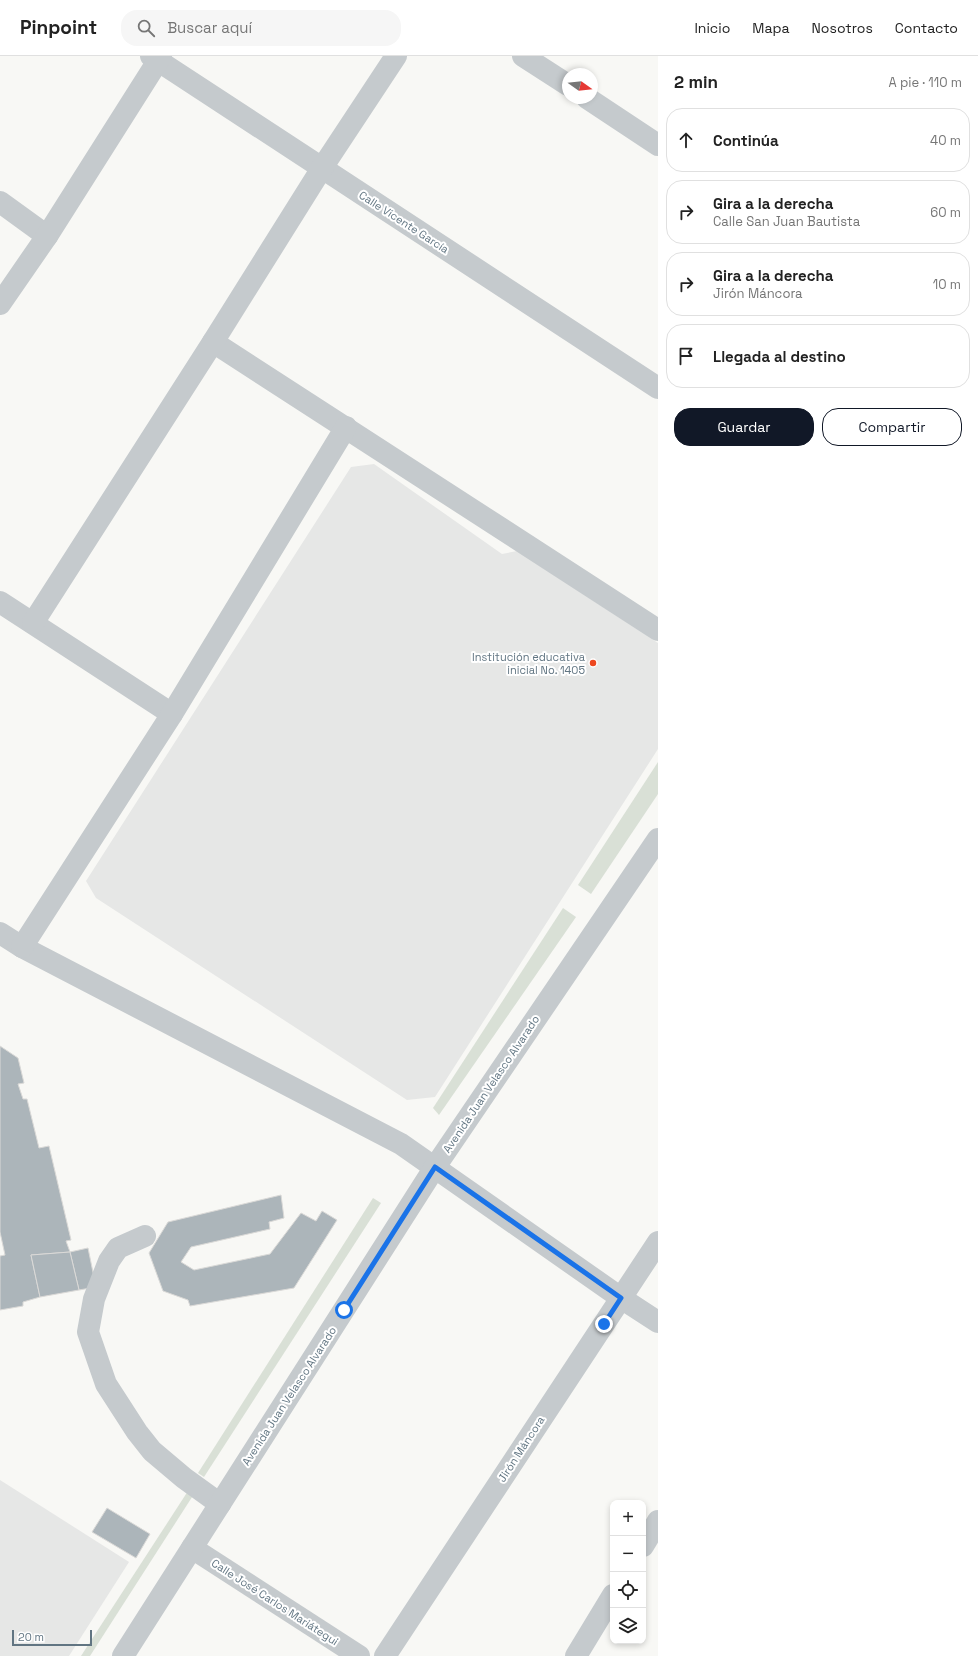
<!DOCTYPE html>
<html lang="es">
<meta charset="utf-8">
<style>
:root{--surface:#fff;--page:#f6f6f6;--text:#222;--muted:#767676;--line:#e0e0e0;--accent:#111827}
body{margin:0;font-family:"Space Grotesk",sans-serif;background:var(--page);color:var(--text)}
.controls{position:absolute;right:12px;bottom:12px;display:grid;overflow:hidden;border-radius:8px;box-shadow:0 2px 6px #0003}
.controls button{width:36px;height:36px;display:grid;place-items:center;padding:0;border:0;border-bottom:1px solid var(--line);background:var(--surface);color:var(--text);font:20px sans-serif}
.compass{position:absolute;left:562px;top:12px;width:36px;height:36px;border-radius:50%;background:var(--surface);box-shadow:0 2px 6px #0003;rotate:105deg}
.scale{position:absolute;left:12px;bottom:10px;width:80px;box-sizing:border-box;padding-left:4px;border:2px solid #617582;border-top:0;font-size:11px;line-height:14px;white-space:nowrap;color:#617582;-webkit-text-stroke:3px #fff;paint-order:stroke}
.stop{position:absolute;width:12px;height:12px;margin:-9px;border:3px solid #1a73e8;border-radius:50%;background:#fff}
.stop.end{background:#1a73e8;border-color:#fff;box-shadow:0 1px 4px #0008}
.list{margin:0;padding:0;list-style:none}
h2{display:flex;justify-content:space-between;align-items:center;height:52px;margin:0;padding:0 16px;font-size:17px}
h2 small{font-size:13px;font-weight:400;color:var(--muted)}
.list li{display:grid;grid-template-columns:26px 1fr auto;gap:12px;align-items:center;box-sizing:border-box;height:64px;margin:0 8px 8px;padding:0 8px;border:1px solid var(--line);border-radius:16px}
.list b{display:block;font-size:15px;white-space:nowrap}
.list p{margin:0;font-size:13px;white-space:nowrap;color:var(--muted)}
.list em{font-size:13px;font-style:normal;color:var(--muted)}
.actions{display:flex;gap:8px;padding:12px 16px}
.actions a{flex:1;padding:9px 0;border:1px solid var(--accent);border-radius:16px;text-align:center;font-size:14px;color:var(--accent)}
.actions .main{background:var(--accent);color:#fff}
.icon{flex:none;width:22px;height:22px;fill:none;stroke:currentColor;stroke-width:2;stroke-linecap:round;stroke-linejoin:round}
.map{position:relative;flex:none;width:658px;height:1600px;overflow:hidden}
header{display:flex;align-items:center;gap:24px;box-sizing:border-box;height:56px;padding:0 20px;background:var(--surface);border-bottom:1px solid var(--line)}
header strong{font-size:19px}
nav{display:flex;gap:22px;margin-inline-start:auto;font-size:14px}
.search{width:280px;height:36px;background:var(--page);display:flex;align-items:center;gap:10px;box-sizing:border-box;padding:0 14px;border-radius:16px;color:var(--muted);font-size:15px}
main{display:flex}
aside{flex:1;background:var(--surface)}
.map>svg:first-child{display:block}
.built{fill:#e6e7e6}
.green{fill:#d9e0d6}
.building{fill:#acb5ba;stroke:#dad9d7}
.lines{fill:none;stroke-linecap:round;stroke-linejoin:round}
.minor{stroke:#c5cacd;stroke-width:22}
.route{stroke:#1a73e8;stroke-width:5}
.poi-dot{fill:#ed471f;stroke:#fff;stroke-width:1.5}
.labels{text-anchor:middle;stroke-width:4;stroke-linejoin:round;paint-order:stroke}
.street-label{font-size:11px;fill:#617582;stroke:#fff}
.poi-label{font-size:11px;fill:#617582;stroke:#fff;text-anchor:end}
</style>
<header>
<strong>Pinpoint</strong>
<div class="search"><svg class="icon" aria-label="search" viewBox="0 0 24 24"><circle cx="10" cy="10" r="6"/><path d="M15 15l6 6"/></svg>Buscar aquí</div>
<nav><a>Inicio</a><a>Mapa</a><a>Nosotros</a><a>Contacto</a></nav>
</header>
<main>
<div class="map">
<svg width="658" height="1600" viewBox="0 0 658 1600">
<rect width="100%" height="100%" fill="#f8f8f5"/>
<!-- built -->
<g class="built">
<path d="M374,408L502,498L517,495L658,587V693L435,1041L407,1044L96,842L86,825L351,411Z"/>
<path d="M0,1424L129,1506L69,1600H0Z"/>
</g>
<!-- green -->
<g class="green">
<path d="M658,706V738L591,838L578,829Z"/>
<path d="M563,852L576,861L439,1059L433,1052Z"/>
<path d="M373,1142L381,1147L204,1421L198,1417Z"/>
<path d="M188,1435L194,1438L90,1600H81Z"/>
</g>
<!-- building -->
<g class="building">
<path d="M0,990L18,1002L24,1027L18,1028L23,1043H27L39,1092L49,1090L71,1184L66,1185L70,1196L31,1199L40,1241L23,1246V1250L0,1254V1200L5,1199L0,1176Z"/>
<path d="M281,1139L284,1162L269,1166L270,1173L191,1191L181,1206L194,1214L270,1198L301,1157L316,1165L322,1155L337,1164L294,1232L190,1250L188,1244L163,1235L149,1197L168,1166Z"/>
<path d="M88,1192L96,1231L79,1234L70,1196Z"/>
<path d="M70,1196L79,1234L40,1241L31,1199Z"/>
<path d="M107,1452L150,1478L136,1502L92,1476Z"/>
</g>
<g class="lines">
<!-- minor -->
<g class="minor">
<path d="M151,0L658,332"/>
<path d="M523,0L568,29"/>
<path d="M587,42L658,89"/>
<path d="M0,146L47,180"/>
<path d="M0,248L47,180L161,0"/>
<path d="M213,286L658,574"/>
<path d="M0,546L172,658"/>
<path d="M33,567L213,286L322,112L396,0"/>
<path d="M0,877L22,891L401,1088L621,1242L658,1266"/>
<path d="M22,891L172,658L346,371"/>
<path d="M145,1180L118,1192L109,1205L94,1243L88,1276L106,1328L137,1376L152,1395L184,1422L220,1448"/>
<path d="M643,1490L658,1465"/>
<path d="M192,1492L359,1600"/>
<path d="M123,1600L435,1111L658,783"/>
<path d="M385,1600L658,1186"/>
<path d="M576,1600L613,1539"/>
</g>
</g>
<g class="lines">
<!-- route -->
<path class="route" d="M344,1254L435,1111L621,1242L604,1268"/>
</g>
<!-- markers -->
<circle class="poi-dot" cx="593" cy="607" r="4"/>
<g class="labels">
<!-- street labels -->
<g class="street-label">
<text transform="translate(404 166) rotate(33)" y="4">Calle Vicente García</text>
<text transform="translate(491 1028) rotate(-56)" y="4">Avenida Juan Velasco Alvarado</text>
<text transform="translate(289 1340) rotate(-57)" y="4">Avenida Juan Velasco Alvarado</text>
<text transform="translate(521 1393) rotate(-57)" y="4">Jirón Máncora</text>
<text transform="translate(275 1546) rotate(33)" y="4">Calle José Carlos Mariátegui</text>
</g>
<!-- poi labels -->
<g class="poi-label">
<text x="585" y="605">Institución educativa<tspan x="585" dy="13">inicial No. 1405</tspan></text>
</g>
</g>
</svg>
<div class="controls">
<button>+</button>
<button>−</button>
<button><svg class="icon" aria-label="locate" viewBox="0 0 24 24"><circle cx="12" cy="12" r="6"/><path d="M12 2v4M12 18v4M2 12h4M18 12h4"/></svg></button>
<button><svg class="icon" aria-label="layers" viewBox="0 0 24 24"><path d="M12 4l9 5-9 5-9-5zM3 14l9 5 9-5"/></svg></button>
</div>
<svg class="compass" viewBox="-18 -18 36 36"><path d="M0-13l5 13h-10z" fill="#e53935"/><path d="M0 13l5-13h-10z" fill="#767676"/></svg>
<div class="scale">20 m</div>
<div class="stop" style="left:344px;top:1254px"></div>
<div class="stop end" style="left:604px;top:1268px"></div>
</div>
<aside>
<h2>2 min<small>A pie · 110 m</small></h2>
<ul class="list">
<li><svg class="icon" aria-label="ahead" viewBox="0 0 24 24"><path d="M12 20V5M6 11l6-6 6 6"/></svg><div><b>Continúa</b></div><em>40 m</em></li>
<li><svg class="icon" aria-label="right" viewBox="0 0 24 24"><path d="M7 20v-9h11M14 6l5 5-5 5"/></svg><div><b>Gira a la derecha</b><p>Calle San Juan Bautista</p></div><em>60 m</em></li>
<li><svg class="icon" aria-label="right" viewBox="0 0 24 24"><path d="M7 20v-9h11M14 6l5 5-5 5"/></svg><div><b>Gira a la derecha</b><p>Jirón Máncora</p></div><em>10 m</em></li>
<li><svg class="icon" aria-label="arrive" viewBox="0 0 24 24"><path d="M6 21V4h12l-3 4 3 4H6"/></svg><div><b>Llegada al destino</b></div></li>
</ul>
<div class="actions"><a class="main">Guardar</a><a>Compartir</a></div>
</aside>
</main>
